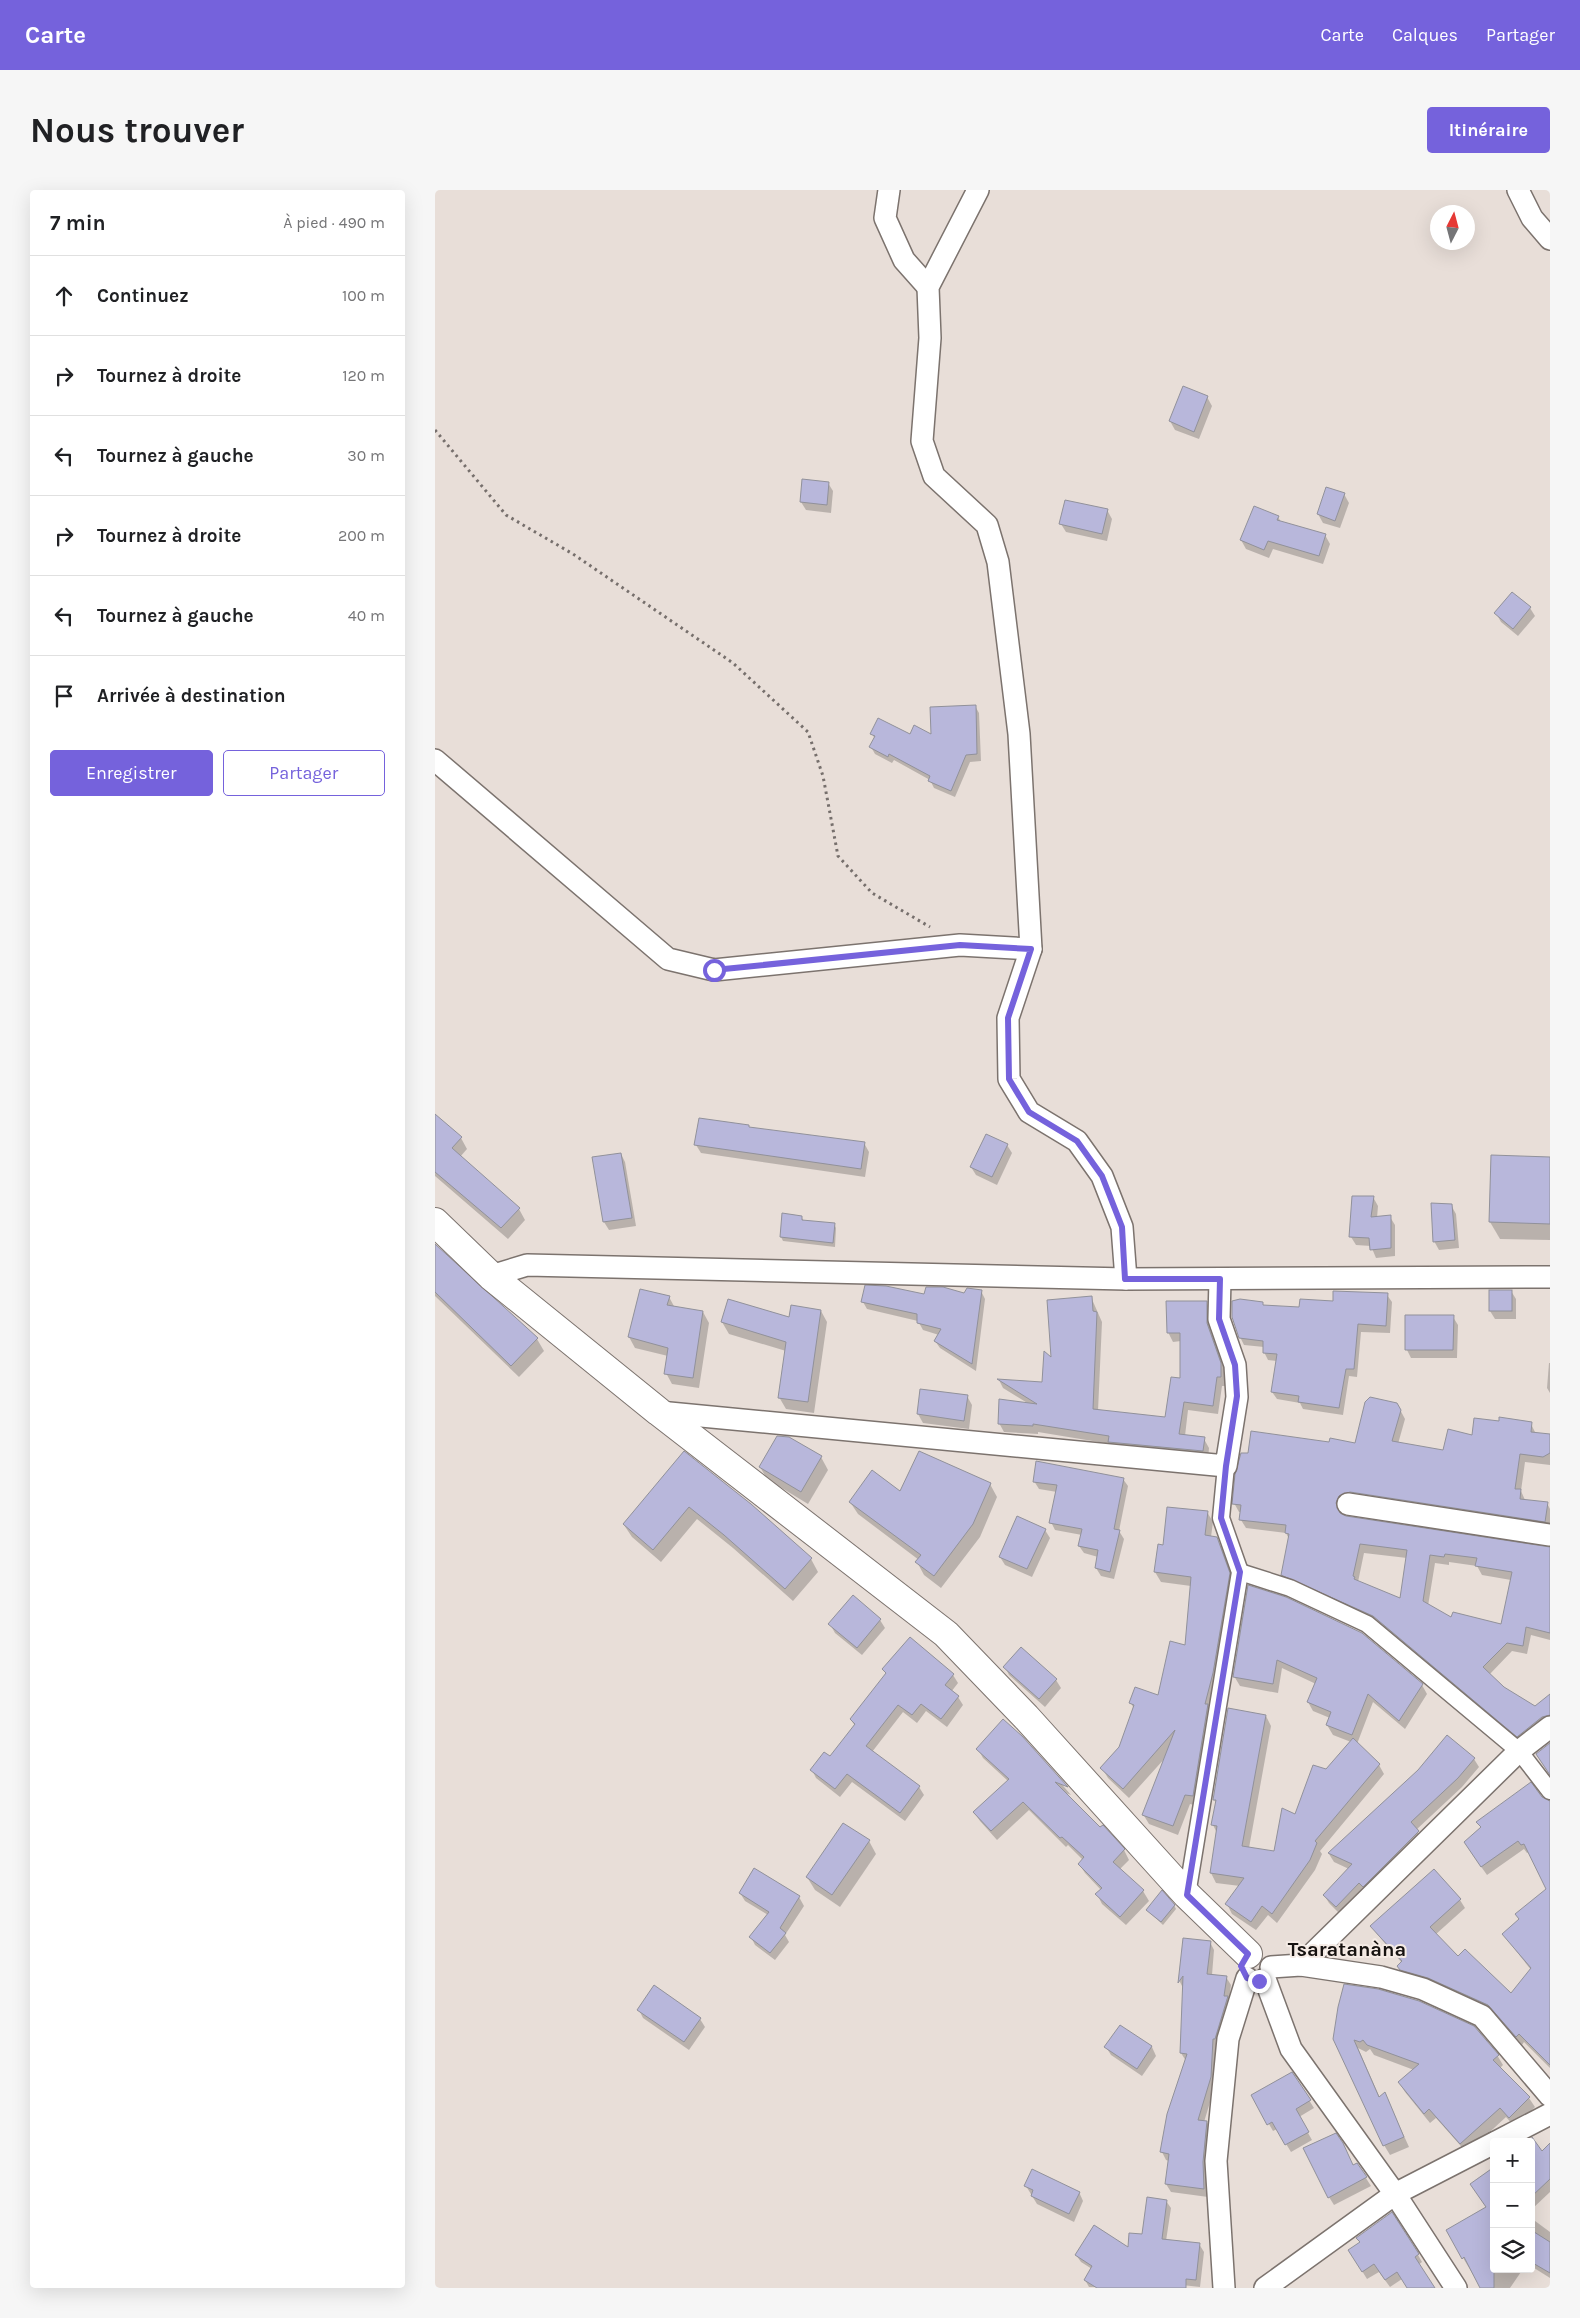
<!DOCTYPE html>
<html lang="fr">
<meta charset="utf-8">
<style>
:root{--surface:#fff;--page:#f6f6f6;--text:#202124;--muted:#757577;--line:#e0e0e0;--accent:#7562dc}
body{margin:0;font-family:Karla,sans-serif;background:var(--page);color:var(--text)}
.controls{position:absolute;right:15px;bottom:15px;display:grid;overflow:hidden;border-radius:5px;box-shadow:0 5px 20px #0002}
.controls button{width:45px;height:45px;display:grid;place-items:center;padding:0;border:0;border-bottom:1px solid var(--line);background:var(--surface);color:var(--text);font:25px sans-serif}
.compass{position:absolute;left:995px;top:15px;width:45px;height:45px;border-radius:50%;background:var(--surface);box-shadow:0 5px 20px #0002;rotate:6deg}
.stop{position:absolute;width:15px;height:15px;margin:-11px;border:4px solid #7562dc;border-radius:50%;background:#fff}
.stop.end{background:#7562dc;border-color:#fff;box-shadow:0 1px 5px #0008}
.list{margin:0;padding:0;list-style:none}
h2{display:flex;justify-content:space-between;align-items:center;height:65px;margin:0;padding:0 20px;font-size:21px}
h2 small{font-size:16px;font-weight:400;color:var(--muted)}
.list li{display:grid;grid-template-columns:32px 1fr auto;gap:15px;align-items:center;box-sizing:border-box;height:80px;padding:0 20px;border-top:1px solid var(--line)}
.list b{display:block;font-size:19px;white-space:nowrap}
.list em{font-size:16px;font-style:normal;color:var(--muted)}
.actions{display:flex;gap:10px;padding:15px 20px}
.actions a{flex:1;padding:11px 0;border:1px solid var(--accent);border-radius:5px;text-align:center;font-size:18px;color:var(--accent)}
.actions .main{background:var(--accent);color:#fff}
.icon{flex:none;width:28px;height:28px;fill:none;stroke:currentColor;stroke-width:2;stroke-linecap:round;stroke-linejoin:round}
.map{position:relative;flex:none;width:1115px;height:2098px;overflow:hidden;border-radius:5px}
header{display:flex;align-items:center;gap:30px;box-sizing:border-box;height:70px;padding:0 25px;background:var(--accent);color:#fff}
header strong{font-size:24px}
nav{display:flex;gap:28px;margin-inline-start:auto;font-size:18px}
.intro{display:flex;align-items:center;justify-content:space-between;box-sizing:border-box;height:120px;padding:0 30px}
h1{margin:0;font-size:35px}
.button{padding:12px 22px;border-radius:5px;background:var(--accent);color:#fff;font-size:18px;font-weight:700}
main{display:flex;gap:30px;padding:0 30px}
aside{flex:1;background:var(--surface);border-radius:5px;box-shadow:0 5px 20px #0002}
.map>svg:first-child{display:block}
.shadow{fill:#0003;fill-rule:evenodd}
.building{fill:#b8b7db;stroke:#91919a;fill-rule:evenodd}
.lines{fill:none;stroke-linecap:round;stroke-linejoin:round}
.pedestrian-casing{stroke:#7c736e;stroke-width:19}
.minor-casing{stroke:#7c736e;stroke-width:24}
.tertiary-casing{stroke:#7c736e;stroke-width:30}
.path{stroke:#766f6c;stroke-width:3;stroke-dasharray:2.5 4;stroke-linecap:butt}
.pedestrian{stroke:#fff;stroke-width:16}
.minor{stroke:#fff;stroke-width:21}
.tertiary{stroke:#fff;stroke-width:28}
.route{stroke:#7562dc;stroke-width:6}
.labels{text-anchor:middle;stroke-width:4;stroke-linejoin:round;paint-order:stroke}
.district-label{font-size:20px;font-weight:bold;fill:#161210;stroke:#f5ebe5}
</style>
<header>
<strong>Carte</strong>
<nav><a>Carte</a><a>Calques</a><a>Partager</a></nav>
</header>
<div class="intro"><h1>Nous trouver</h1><a class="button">Itinéraire</a></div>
<main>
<aside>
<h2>7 min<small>À pied · 490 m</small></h2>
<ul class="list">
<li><svg class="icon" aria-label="ahead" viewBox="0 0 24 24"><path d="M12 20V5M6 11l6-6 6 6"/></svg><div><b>Continuez</b></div><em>100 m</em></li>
<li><svg class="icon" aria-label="right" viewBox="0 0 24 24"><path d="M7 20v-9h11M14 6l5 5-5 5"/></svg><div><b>Tournez à droite</b></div><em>120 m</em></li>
<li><svg class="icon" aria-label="left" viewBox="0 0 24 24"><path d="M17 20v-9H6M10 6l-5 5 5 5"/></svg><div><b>Tournez à gauche</b></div><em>30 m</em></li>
<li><svg class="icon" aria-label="right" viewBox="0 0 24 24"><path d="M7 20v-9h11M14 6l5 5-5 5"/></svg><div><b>Tournez à droite</b></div><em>200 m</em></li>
<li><svg class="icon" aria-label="left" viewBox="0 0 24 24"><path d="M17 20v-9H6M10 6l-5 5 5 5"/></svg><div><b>Tournez à gauche</b></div><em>40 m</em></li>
<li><svg class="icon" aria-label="arrive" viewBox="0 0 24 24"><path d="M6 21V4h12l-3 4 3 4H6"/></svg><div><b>Arrivée à destination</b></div></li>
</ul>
<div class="actions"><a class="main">Enregistrer</a><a>Partager</a></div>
</aside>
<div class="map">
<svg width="1115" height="2098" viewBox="0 0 1115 2098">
<rect width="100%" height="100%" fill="#e8ded8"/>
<!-- shadow -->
<g class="shadow">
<path d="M772,207L777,216L764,249L740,240L735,231Z"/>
<path d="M393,293L398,301L396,323L371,320L366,312Z"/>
<path d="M909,304L914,313L905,338L888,333L883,324Z"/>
<path d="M672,320L677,329L672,351L631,342L626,334Z"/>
<path d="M843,327L846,332L890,345L895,354L888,374L838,359L834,368L811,359L806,350Z"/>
<path d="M1095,418L1100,426L1083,446L1066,432L1061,423Z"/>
<path d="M540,516L544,523L546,571L535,572L520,607L499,598L495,590L459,570L457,573L440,564L436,557L440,549L437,544L497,546Z"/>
<path d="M0,938L26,948L32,959L25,967L84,1019L90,1030L73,1049L0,986Z"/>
<path d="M315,938L429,953L434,962L430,987L266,963L261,955Z"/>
<path d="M572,955L577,963L562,995L541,985L536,977Z"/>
<path d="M186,964L190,972L201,1036L174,1040L169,1032L159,968Z"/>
<path d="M1115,968V1050L1065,1049L1055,1032Z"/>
<path d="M938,1007L943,1016L942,1028L955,1027L960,1035V1066L941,1068L936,1056L921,1055L916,1047Z"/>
<path d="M1016,1015L1021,1024L1024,1058L1004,1060L999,1051Z"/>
<path d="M348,1025L366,1027L369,1031L399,1034L401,1038L400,1057L348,1051L346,1047Z"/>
<path d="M0,1055L102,1149L109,1161L84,1187L0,1106Z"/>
<path d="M546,1101L550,1109L541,1181L505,1158L500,1151L504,1145L488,1140L483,1131L432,1119L428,1112L490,1106L530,1105Z"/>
<path d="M1076,1101L1081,1109V1129H1060L1055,1121Z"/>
<path d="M952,1105L957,1112L955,1143L926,1142L922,1187L914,1186L908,1225L868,1219L865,1213L842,1209L837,1202L842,1171L833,1170L829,1162V1157L809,1155L805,1147L827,1113L829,1116L865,1118Z"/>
<path d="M234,1107L240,1118L268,1122L274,1133L264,1198L237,1194L231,1183L233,1166L200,1158L194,1147Z"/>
<path d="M656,1107L667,1132L663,1221L731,1228L747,1190L746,1151L738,1152L733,1142L771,1112L776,1121L777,1143L791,1184V1196H787L783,1224L753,1220L750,1246L769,1249L774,1258L773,1270L603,1242V1244L569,1242L564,1233L594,1214L568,1198L564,1190L609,1193L617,1170Z"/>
<path d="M386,1121L392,1132L379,1223L351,1219L344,1207L351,1161L294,1144L287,1132L355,1129Z"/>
<path d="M1018,1127L1023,1135L1022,1168H976L972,1160Z"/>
<path d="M1114,1173H1115V1203L1112,1198Z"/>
<path d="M532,1206L537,1215L534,1239L488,1233L483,1224Z"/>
<path d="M962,1214L970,1229L963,1254L1008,1262L1065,1232L1096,1234L1101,1244L1115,1246V1275L1090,1272L1086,1301L1090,1310L1112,1313L1115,1319V1337L908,1314L905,1322L906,1325L1115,1358V1450L1096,1445L1092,1464L1077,1461L1054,1485L1068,1498L1101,1518L1115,1505V1534L1088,1554L944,1435L853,1393L848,1385L854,1349L851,1343L811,1338L806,1330V1322H804L799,1313L896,1253L921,1255ZM929,1363L972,1368L966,1410L923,1392ZM1014,1372L1042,1376L1047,1385L1076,1390L1067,1435L1017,1429L993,1416L1000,1373L1014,1375Z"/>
<path d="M249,1263L376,1369L383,1382L358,1411L298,1358L262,1329L226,1372L197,1347L189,1335Z"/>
<path d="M386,1267L393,1280L373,1314L332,1289L325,1277Z"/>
<path d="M688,1289L693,1296L684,1341L689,1349L679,1389L666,1386L661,1378L663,1367L649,1363L644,1356L647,1345L620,1340L616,1332L622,1302L604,1299L599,1291Z"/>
<path d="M555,1294L562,1307L545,1347L506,1398L489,1385L482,1372L484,1370L423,1324L415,1312L466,1303Z"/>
<path d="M772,1322L778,1332L776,1347L781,1348L787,1358L800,1394L763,1616L755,1614L743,1645L714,1634L708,1624L731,1567L694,1608L673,1588L667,1578L685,1558L699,1519L696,1513L724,1506L751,1456L756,1396L726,1392L720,1382L729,1356Z"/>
<path d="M610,1340L615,1348L597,1387L570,1375L565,1367Z"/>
<path d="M814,1397L987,1495L992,1504L970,1539L938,1512L922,1554L944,1575L949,1584L885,1661L887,1664L880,1680L842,1733L833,1725L821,1740L797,1724L792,1714L805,1696L781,1693L776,1683L782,1643L778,1635L782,1614L779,1610L831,1526L836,1536L814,1658L840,1662L892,1581L916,1552L898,1545L892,1535L895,1528L878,1521L873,1512L881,1494L847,1478L843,1503L805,1496L799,1486Z"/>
<path d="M445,1430L450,1438L427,1465L400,1443L395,1434Z"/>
<path d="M586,1458L621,1490L626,1498L610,1517L574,1485L570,1477Z"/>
<path d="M449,1479L518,1485L523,1493L516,1502L523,1507L528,1515L512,1537L491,1521L482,1533L468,1522L437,1562L484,1597L489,1605L470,1631L417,1592L405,1607L381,1588L377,1580L395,1568L420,1536L416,1530L452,1484Z"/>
<path d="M586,1547L636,1605L628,1602L689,1660L694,1670L685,1679L708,1701L714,1711L691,1735L667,1714L662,1704L666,1700L650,1683L644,1674L648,1670L633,1655L631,1657L594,1620L562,1650L545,1631L539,1622L573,1591L548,1568L543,1559Z"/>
<path d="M1039,1569L1044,1577L1027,1597L981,1640L988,1650L906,1725L894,1713L889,1705L914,1679L899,1672L894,1664L984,1581Z"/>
<path d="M1106,1608L1115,1616V1878L1089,1852L1087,1855L1063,1826L999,1796L968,1785L964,1776L967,1773L942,1744L937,1736L999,1680L1025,1710L1030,1718L1000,1745L1023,1768L1076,1805L1096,1780L1068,1744L1085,1730L1112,1699L1094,1662L1092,1663L1089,1659L1052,1685L1035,1661Z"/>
<path d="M434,1651L441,1664L405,1717L380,1700L372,1687Z"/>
<path d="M305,1703L364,1707L369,1716L350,1745L354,1752L340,1770L320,1755L316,1747L333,1725L310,1711Z"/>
<path d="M739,1715L741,1719L728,1735L712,1720Z"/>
<path d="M749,1749L775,1752L779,1760L777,1785L791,1787L796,1795L794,1810L797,1815L780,1896L769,1932H772L776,1940L773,2007L736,2002L731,1994L734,1971L731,1970L727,1962L751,1871L746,1863L749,1800L745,1792Z"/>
<path d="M904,1817L1062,1865L1068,1875L1065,1878L1094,1908L1100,1917L1080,1937L1071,1927L1032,1963L1001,1928L995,1933L970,1902L964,1892L979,1880L939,1865L935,1859L931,1862L923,1858L945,1908L950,1904L974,1957L955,1965L949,1955Z"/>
<path d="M204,1820L265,1829L270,1837L254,1860L208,1828Z"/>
<path d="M685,1836L717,1857L721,1866L707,1886L676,1865L671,1857Z"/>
<path d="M857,1883L879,1918L864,1927L877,1950L856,1962L842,1939L838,1941L817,1905Z"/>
<path d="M1097,1949L1107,1963L1115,1955V2002L1096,2020V1952H1091Z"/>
<path d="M922,1974L936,1996L899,2015L894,2007Z"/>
<path d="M591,1996L644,2002L648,2011L639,2032L602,2014Z"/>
<path d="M731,2011L736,2018L731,2051L764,2054L769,2062L765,2097L747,2095V2098L654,2097L650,2090L657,2079L646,2072L641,2065L694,2059L708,2046Z"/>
<path d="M1052,2018L1059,2079H1088L1075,2098H1046L1012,2041Z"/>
<path d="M1096,2028L1115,2042V2088L1096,2076Z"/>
<path d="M923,2048L983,2065L987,2072L983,2075L999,2098H973L967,2089L955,2097L944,2082L932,2089L919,2068L925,2052Z"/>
</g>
<!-- building -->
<g class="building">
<path d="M748,196L773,206L759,242L734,231Z"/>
<path d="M367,289L394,292L392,315L365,312Z"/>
<path d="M891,297L910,303L900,331L882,324Z"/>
<path d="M630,310L673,319L667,344L624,334Z"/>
<path d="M819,316L844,326L842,330L891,344L884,366L833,351L829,360L805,350Z"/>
<path d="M1077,402L1096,417L1078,439L1059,423Z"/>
<path d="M541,515L542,564L531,565L516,601L493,591L495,586L454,564L453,567L434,557L440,546L435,544L443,528L475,544L479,535L496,544L495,517Z"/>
<path d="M0,924L27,947L17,958L85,1018L66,1038L0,982Z"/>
<path d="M264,928L314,935V937L430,952L426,979L259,955Z"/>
<path d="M551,944L573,954L557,987L535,977Z"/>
<path d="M186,963L197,1028L168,1032L157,967Z"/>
<path d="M1056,965L1115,967V1034L1054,1032Z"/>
<path d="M917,1006H939L936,1027L956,1025V1058L935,1060L934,1048L914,1047Z"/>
<path d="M996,1013L1017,1014L1020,1050L998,1052Z"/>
<path d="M347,1023L367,1026V1030L400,1033L398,1053L345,1047Z"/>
<path d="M0,1054L103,1148L76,1176L0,1102Z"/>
<path d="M430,1095L451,1096L489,1104L491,1097H508L529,1103L532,1098L547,1100L537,1174L499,1151L506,1139L482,1133V1124L426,1112Z"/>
<path d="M205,1099L235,1106L232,1115L268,1121L258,1188L229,1184L233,1158L193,1147Z"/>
<rect x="1054" y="1100" width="23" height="21"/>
<path d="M898,1101L953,1103L951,1136L923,1134L919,1179H911L904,1218L863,1212L864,1206L836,1202L842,1164L828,1163V1151L804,1148L797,1127V1111L805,1109L828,1112V1115L864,1117L865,1109L898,1111Z"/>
<path d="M657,1106L658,1121L662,1122L658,1219L730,1227L736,1187L745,1188V1143H732L731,1111H772V1133L786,1173V1187H782L778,1216L749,1212L744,1244L770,1247L768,1261L673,1252L674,1246L598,1234V1236L563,1234L564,1209L602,1214L562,1189L607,1192L609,1161L616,1167L612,1110Z"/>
<path d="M293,1109L354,1127L356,1115L386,1120L373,1212L343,1208L351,1152L286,1132Z"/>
<path d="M970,1125H1019L1018,1160H970Z"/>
<path d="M485,1199L533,1205L529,1231L482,1224Z"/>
<path d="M935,1207L962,1213L966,1220L957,1251L1008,1260L1013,1239L1037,1245L1039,1228L1064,1231V1227L1097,1232L1096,1242L1115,1244V1263L1108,1267L1085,1264L1080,1299H1086L1085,1309L1113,1312L1110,1332L915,1302L904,1306L901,1313L905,1323L911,1326L1115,1357V1443L1091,1437L1088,1456L1072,1453L1048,1477L1069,1497L1100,1516L1115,1504V1525L1107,1527L1082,1547L938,1426L846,1385L854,1344L850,1343L851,1335L804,1330L806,1315L797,1314L800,1284L806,1263H813L816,1241L894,1252L895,1248L920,1253L930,1212ZM925,1354L972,1360L965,1408L919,1389L920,1387L918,1386ZM1010,1364L1042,1368L1040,1376L1077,1382L1066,1434L1018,1422L1016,1427L988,1411L995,1365L1009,1367Z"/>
<path d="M342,1246L354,1247L387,1266L366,1302L324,1277Z"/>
<path d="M249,1261L316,1314L377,1368L350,1399L289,1345L254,1317L218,1360L188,1334Z"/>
<path d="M484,1261L556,1293L538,1334L499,1386L480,1372L486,1365L414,1312L437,1280L465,1301Z"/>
<path d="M601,1271L689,1288L679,1339L685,1340L675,1382L660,1378L663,1360L643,1356L647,1339L614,1333L622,1295L598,1292Z"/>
<path d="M732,1317L773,1321L770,1345L782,1347L795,1383L778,1483L770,1514H773L758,1606L750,1605L738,1636L707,1625L740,1540L688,1599L665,1578L684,1557L699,1515L694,1513L700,1497L723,1505L735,1451L750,1455L756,1387L719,1382L723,1354L728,1355Z"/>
<path d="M582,1326L611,1339L592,1379L564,1367Z"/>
<path d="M813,1395L851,1407L927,1443L988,1494L964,1531L933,1504L917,1545L891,1535L896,1522L872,1512L882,1488L842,1470L838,1494L798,1487Z"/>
<path d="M418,1405L446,1429L422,1458L393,1434Z"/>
<path d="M475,1447L519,1484L510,1495L524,1506L506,1529L486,1514L477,1525L463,1515L431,1556L485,1596L465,1623L412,1584L400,1599L375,1580L389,1562L395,1566L420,1534L415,1529L451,1483L447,1479Z"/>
<path d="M586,1457L622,1489L604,1509L568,1477Z"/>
<path d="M793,1518L831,1525L807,1656L839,1661L847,1618L860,1624L878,1575L891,1579L918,1548L945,1574L880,1651L882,1653L875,1670L837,1724L827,1716L816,1732L790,1714L809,1688L775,1683L782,1636L776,1635L781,1610H778Z"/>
<path d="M568,1529L587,1546L633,1597L620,1592L665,1637L668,1635L690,1659L678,1672L709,1700L685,1727L660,1704L667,1698L643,1674L649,1667L627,1647L625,1648L588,1612L556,1641L538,1622L574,1589L541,1559Z"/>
<path d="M1012,1545L1040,1568L1023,1588L976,1632L984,1641L928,1697L924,1693L901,1717L888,1705L917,1674L893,1663L983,1580Z"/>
<path d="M1115,1553V1585L1101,1564Z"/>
<path d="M1096,1592L1107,1607L1115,1611V1875L1084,1844L1081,1847L1053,1815L993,1788L965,1780L962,1776L967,1771L935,1736L999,1679L1026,1709L995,1737L1023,1766L1030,1759L1076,1803L1096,1778L1067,1744L1084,1729L1080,1724L1111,1699L1089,1654L1086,1655L1083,1651L1046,1677L1029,1652L1046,1637L1041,1632Z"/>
<path d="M408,1633L435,1650L397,1705L371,1687Z"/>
<path d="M319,1678L365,1706L345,1738L351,1743L335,1763L314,1747L334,1722L304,1703Z"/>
<path d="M727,1700L740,1715L726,1732L711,1720Z"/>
<path d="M748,1748L776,1751L772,1784L792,1786L789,1806H793L780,1849H778L776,1887L763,1930L772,1931L768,1972L769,1999L730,1994L734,1964L725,1962L732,1924L752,1864L745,1863L748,1786L743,1793Z"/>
<path d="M909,1794L943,1799L984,1811L1039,1836L1064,1865L1058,1870L1095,1907L1074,1928L1065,1918L1025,1954L994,1919L989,1924L963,1892L984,1874L932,1855L928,1850L925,1852L919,1850L944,1907L950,1902L969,1947L948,1956L898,1849L903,1817Z"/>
<path d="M219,1795L266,1828L249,1852L202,1820Z"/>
<path d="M685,1835L717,1856L702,1879L669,1857Z"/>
<path d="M857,1882L876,1910L861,1919L874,1942L850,1955L837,1932L832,1935L816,1905Z"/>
<path d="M901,1943L908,1953L918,1975L922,1973L932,1987L893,2008L868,1958Z"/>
<path d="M1097,1947L1107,1961L1115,1953V1989L1096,2007Z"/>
<path d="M1059,1977V2098H1045L1029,2067L1027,2069L1011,2040L1051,2017L1035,1994Z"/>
<path d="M597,1979L645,2002L634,2024L596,2006L598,2000L589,1996Z"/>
<path d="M712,2007L732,2010L727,2049L765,2053L761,2090L751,2089V2098H662L649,2090L657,2076L640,2065L659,2035L693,2057L694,2043L707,2044Z"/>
<path d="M957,2022L984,2064L980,2067L1000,2098H972L962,2082L950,2090L939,2074L927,2082L913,2060L925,2052L921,2048Z"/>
<path d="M1096,2040L1115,2052V2083L1096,2072Z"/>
</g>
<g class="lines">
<defs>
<g id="pedestrian">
<path d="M805,1382L855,1398L932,1434L1084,1561L1115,1601"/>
<path d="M752,1705L805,1382L786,1328L791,1276"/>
</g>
<g id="minor">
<path d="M454,0L450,28L469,70L493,97"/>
<path d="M543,0L493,97L495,148L487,251L499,286L552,335L563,372L584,544L596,759L573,828L574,889L594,922L642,951L667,986L687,1037L691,1089"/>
<path d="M1083,0L1097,28L1115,49"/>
<path d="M0,570L233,769L279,780L525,755L596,759"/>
<path d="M56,1086L92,1075L691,1089L1115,1087"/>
<path d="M224,1222L791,1276L802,1207L800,1175L784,1129L785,1089"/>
<path d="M913,1314L1115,1345"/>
<path d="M866,1775L1084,1561L1115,1537"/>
<path d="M836,1777L866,1775L946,1787L988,1799L1047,1826L1115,1906"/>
<path d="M830,1789L856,1859L960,2004L1021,2098"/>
<path d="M1061,1952L1115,1924"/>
<path d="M789,2098L781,1971L793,1849L812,1788"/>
<path d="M830,2098L960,2004L1059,1953"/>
</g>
<path id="tertiary" d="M0,1032L56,1086L224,1222L511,1444L591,1527L752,1705L813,1764"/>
</defs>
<!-- pedestrian casing -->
<use href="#pedestrian" class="pedestrian-casing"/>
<!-- minor casing -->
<use href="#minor" class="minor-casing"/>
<!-- tertiary casing -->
<use href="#tertiary" class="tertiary-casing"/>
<!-- path -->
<path class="path" d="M0,240L71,325L138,364L298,473L373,542L388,586L403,666L437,703L495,737"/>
<!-- pedestrian -->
<use href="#pedestrian" class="pedestrian"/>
<!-- minor -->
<use href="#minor" class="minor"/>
<!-- tertiary -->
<use href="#tertiary" class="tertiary"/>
</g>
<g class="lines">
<!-- route -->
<path class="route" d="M279,780L525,755L596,759L573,828L574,889L594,922L642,951L667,986L687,1037L690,1089H785L784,1129L800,1175L802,1206L791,1276L786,1328L805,1382L752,1705L813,1764L806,1776L812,1788L824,1791"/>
</g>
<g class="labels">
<!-- district labels -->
<g class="district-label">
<text x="912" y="1766">Tsaratanàna</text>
</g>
</g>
</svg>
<div class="controls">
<button>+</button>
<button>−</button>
<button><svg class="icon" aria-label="layers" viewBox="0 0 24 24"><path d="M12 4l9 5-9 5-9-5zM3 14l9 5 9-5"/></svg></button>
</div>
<svg class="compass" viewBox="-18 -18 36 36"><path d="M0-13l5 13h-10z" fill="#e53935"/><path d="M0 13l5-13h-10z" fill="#757577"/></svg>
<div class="stop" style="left:279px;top:780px"></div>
<div class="stop end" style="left:824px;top:1791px"></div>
</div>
</main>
